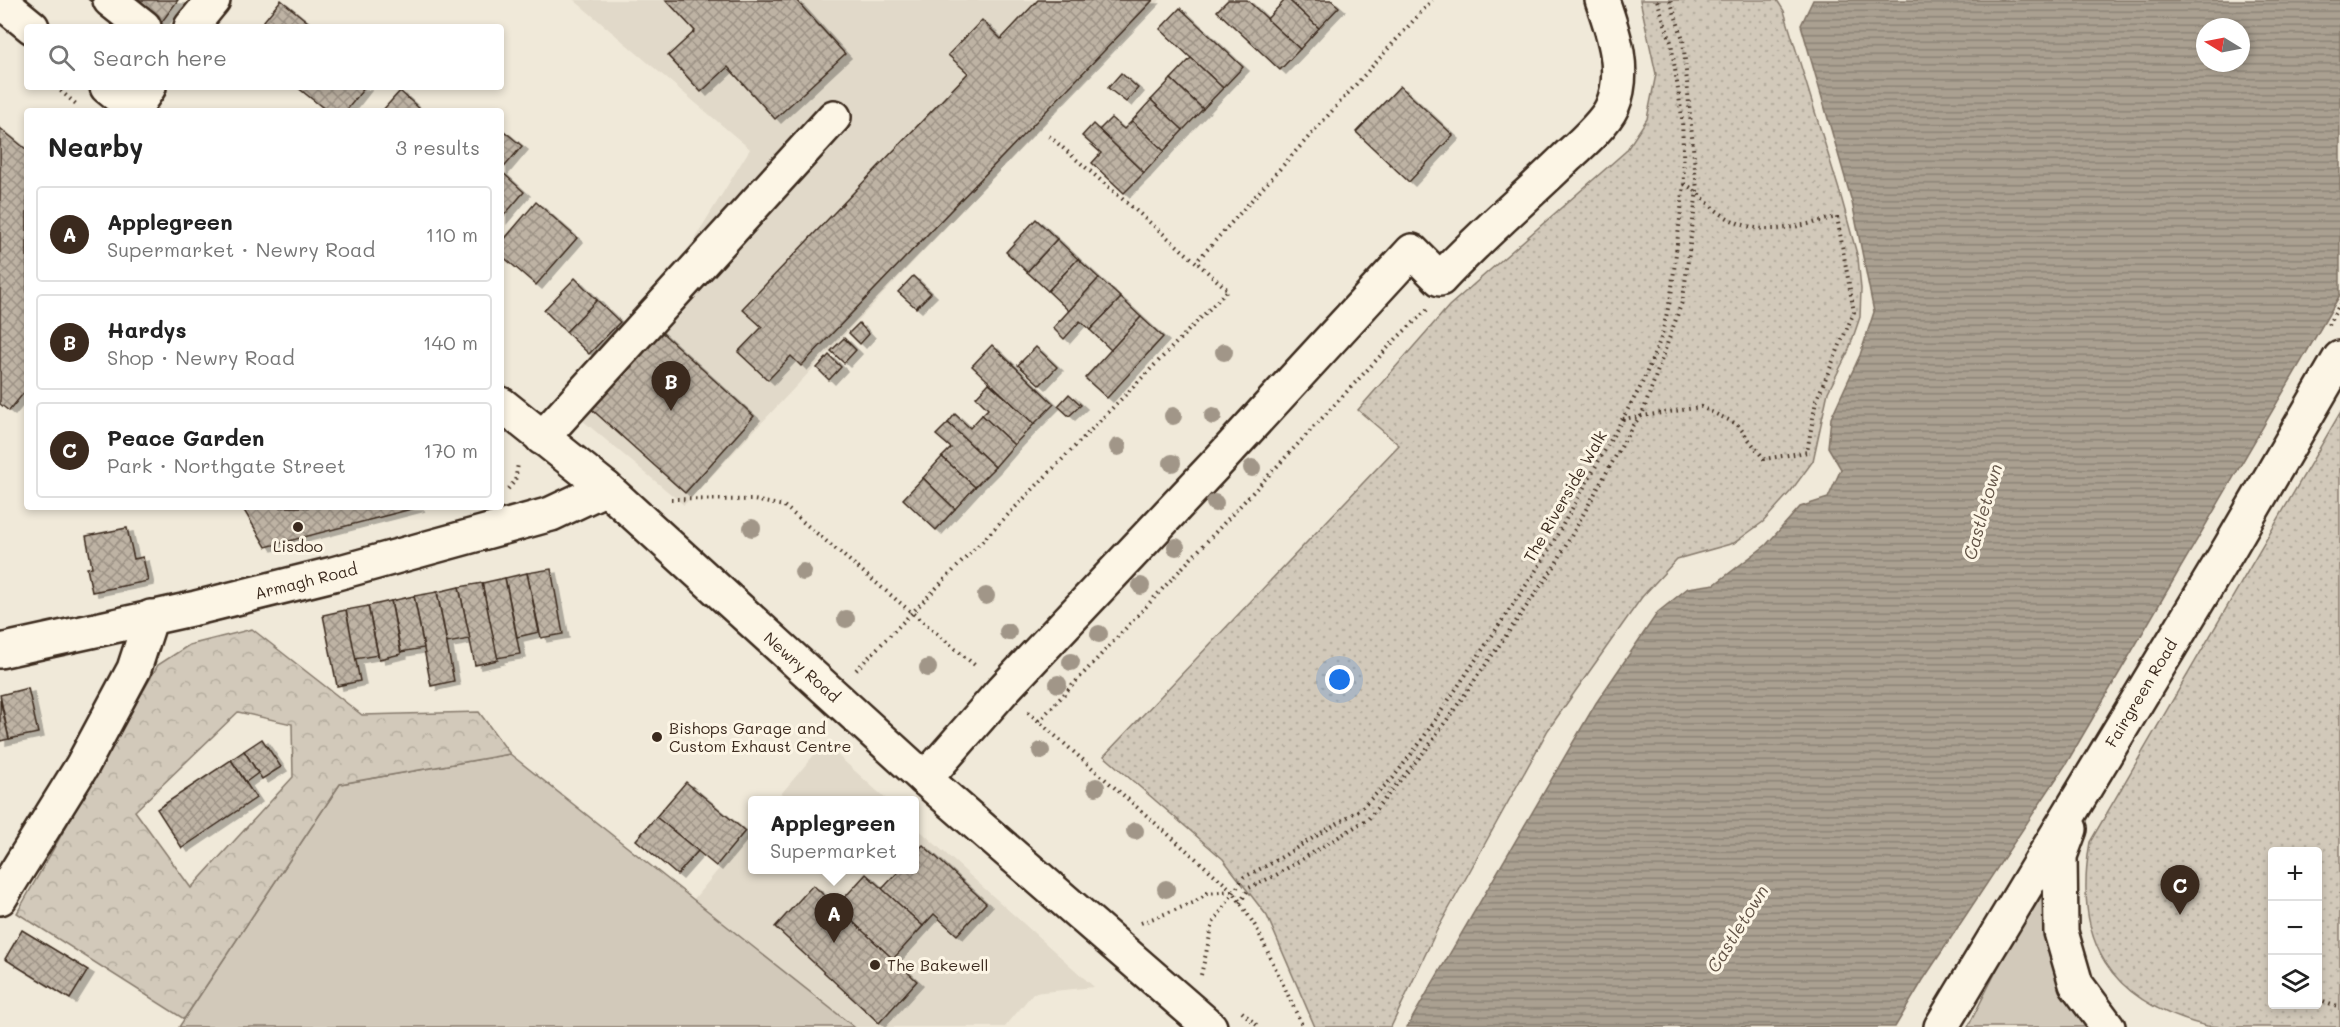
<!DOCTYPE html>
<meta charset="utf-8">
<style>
:root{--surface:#fff;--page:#f6f6f6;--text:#222;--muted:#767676;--line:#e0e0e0;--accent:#3b2a1e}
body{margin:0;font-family:Mali,sans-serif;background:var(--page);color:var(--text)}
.controls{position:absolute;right:18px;bottom:18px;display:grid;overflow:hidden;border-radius:6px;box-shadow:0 3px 9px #0003}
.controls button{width:54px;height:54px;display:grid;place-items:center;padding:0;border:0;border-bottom:2px solid var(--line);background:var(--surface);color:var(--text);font:30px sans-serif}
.compass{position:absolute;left:2196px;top:18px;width:54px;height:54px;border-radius:50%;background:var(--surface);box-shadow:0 3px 9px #0003;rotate:280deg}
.you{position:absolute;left:1340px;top:680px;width:21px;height:21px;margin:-15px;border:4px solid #fff;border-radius:50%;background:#1a73e8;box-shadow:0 0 0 9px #1a73e833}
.badge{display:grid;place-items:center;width:39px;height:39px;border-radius:50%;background:var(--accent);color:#fff;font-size:20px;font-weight:700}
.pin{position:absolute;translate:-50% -50px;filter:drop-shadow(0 2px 3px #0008)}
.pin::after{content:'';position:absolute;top:32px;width:21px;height:18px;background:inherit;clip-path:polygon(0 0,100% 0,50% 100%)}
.popup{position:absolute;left:748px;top:796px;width:171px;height:78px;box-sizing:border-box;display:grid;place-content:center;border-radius:6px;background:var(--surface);filter:drop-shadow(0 2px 4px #0005);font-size:20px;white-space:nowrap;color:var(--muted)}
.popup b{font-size:22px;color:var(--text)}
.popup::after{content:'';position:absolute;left:50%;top:100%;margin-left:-12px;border:12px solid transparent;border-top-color:var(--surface)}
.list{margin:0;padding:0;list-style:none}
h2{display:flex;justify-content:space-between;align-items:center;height:78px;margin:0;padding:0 24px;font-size:26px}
h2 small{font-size:20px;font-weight:400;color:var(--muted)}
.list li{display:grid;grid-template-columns:39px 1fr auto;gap:18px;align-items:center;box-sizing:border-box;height:96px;margin:0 12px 12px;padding:0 12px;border:2px solid var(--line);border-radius:6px}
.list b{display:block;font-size:22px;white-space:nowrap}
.list p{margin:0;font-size:20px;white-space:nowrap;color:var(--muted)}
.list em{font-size:20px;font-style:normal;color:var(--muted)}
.icon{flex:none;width:33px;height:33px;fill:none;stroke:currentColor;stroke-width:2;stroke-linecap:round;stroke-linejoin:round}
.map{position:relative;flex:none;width:2340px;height:1027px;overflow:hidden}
.search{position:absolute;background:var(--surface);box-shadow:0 3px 9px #0003;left:24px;top:24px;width:480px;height:66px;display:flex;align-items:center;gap:15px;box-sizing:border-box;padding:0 21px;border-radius:6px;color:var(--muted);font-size:22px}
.panel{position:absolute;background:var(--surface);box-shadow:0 3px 9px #0003;left:24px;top:108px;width:480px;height:402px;border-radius:6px}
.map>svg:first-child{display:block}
.built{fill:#e1d9c9}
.green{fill:#d2c9ba;stroke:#867a6c;stroke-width:1.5}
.forest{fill:url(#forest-crowns);stroke:#867a6c;stroke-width:1.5;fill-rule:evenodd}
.park{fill:url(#park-dots);stroke:#867a6c;stroke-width:1.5;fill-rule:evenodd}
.water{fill:url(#water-rules);stroke:#7e7163;stroke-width:1.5;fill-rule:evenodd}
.building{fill:url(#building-cross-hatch);stroke:#3b2a1e;stroke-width:1.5;filter:url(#shadow)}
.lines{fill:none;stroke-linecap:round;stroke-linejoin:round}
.minor-casing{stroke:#3b2a1e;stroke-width:38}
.major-casing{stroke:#3b2a1e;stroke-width:38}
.path{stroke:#3b2a1e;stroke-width:4;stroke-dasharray:1.5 4.5;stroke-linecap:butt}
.minor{stroke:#fcf5e5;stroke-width:33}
.major{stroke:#fcf5e5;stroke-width:33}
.tree{fill:#a19688}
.poi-dot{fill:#3b2a1e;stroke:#fcf5e5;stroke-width:2}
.labels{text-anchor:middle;stroke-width:6;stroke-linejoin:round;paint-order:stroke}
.street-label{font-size:16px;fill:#3b2a1e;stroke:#fcf5e5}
.poi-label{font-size:16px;fill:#3b2a1e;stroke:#fcf5e5;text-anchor:start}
.water-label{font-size:18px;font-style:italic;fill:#625346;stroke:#fcf5e5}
</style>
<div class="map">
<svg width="2340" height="1027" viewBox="0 0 2340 1027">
<defs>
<pattern id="forest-crowns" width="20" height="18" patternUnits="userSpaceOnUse" patternTransform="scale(1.5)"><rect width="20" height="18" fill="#d2c9ba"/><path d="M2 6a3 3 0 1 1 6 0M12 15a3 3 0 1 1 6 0" fill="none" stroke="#b5ad9f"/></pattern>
<pattern id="park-dots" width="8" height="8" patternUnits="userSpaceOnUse" patternTransform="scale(1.5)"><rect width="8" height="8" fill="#d2c9ba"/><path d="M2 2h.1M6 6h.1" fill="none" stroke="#b5ad9f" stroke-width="1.8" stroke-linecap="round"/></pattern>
<pattern id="water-rules" width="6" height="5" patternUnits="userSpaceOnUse" patternTransform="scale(1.5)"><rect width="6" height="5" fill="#aaa091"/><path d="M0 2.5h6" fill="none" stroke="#8c8376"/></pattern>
<pattern id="building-cross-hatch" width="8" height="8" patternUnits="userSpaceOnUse" patternTransform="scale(1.5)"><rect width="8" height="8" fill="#beb3a4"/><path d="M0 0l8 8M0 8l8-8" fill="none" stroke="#9c9285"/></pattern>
<filter id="shadow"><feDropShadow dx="6" dy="4" stdDeviation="0" flood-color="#0004"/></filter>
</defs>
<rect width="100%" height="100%" fill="#f0e9d9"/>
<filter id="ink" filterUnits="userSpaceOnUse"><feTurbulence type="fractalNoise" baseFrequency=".0167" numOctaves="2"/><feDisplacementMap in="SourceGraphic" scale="12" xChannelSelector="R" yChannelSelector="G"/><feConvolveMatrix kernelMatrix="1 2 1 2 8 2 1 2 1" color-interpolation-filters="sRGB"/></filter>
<g filter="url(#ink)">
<!-- built -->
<g class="built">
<path d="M574,0H1160L684,505L558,400L654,304L750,149Z"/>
<path d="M824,743L887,800H776Z"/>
<path d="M915,826L1094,987L1033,993L1005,1027H854L693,900L753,828V870H915Z"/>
</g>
<!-- green -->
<g class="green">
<path d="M510,754L854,1027H179L340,784Z"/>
<path d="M2042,880C2043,912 2043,948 2057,978C2065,995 2076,1011 2086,1027H1968Z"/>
</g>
<!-- forest -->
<path class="forest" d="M252,629L362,715L479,712L510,754L340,784L184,1019L17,913L158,665L189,645ZM238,712L292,724L293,777L191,888L135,811Z"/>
<!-- park -->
<g class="park">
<path d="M1640,0H1777L1784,11L1840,193L1858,258L1861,289L1860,317L1848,352L1828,392L1813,461L1791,491L1763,522L1734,543L1677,559L1642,597L1548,730L1436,932L1391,1027H1315L1267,916L1223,859L1104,756L1399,445L1358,410L1449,306L1626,151L1647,119L1656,74Z"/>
<path d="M2340,413V1027C2309,1027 2279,1027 2248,1027C2235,1027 2219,1027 2207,1026C2108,1002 2073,941 2090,842ZM2272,852H2318V1004H2272Z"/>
</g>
<!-- water -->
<path class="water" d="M1813,0H2340V295L2066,764L1923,980L1895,1027H1407L1596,703L1658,612L1688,588L1715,584L1766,545L1800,507L1828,498L1841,469L1828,447L1831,418L1860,355L1874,312L1852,202L1801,25ZM2205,27H2241V63H2205Z"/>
<!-- building -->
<g class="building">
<path d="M89,0H178L158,27H124Z"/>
<path d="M281,0L314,27H259Z"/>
<path d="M666,0H796L845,54L775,119L728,67L701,92L668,56L695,31Z"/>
<path d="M1038,0H1153L801,366L791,356L768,380L738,352L762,327L742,309L968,73L948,55L982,20L1001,39Z"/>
<path d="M1228,0H1247L1300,49L1280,70L1217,11Z"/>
<path d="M1285,0H1289L1319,28L1300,49L1267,19Z"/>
<path d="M1289,0H1331L1339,7L1319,28Z"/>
<path d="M1180,8L1243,67L1223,88L1160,29Z"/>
<path d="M1191,58L1223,88L1203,109L1171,79Z"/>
<path d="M1121,73L1138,88L1126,102L1108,88Z"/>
<path d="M1171,79L1203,109L1183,130L1151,100Z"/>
<path d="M1400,86L1453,135L1409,182L1356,132Z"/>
<path d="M297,87H365L346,111H327Z"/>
<path d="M400,91L422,111H382Z"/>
<path d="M1151,100L1183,130L1164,151L1132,121Z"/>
<path d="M1111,118L1124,129L1132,121L1164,151L1144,173L1099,130Z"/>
<path d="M1093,124L1144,173L1124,193L1092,163L1101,153L1082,136Z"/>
<path d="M0,128L27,150V389L9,411L0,404Z"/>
<path d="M504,131L522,146L501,171V135Z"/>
<path d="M501,171L524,192L501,219Z"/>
<path d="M536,202L577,238L536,285L501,255V243Z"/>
<path d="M1036,219L1057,239L1027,272L1006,252Z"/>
<path d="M1057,239L1078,259L1048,291L1027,272Z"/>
<path d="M1078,259L1099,278L1069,311L1048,291Z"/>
<path d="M913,276L931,293L916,308L898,292Z"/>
<path d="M575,278L597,300L566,332L544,310Z"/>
<path d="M1099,278L1121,298L1090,330L1080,321L1064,339L1053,328Z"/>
<path d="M1121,298L1141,317L1111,350L1090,330Z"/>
<path d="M597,300L620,322L589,354L566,332Z"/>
<path d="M1141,317L1163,337L1107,398L1085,378Z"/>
<path d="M859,323L869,334L860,344L849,333Z"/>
<path d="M658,329L754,416L685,493L588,406Z"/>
<path d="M844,338L856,350L844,363L831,351Z"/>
<path d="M992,345L1054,404L1034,424L972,366Z"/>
<path d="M1036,347L1057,367L1040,385L1018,365Z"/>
<path d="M829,355L841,367L829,380L817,368Z"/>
<path d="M989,383L1034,424L1014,445L982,415L988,409L976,397Z"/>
<path d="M1069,394L1081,405L1069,416L1058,406Z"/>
<path d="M955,414L970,428L982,415L1014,445L995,467L948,423Z"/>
<path d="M948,423L995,467L975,487L942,457L951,448L936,435Z"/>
<path d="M942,457L975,487L955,509L923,478Z"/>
<path d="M923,478L955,509L936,530L903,499Z"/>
<path d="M242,507H419L266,547Z"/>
<path d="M127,528L134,559L143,557L148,581L92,592L87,568L92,567L86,536Z"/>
<path d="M551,569L563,634L541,638L527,573Z"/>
<path d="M527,573L539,632L517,637L505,578Z"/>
<path d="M505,578L520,654L497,658L482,583Z"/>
<path d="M482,583L498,660L475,665L459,587Z"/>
<path d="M459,587L470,639L447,643L437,592Z"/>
<path d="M437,592L454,681L431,686L414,596Z"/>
<path d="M414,596L424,648L401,652L391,601Z"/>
<path d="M391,601L401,654L379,659L368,606Z"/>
<path d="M368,606L378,655L355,659L346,610Z"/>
<path d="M346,610L360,681L337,686L323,615Z"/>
<path d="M28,688L38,733L9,739L0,695Z"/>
<path d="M0,699L9,739L0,741Z"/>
<path d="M262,739L281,767L262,779L244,751Z"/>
<path d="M244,751L258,773L246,782L231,760Z"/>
<path d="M231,760L256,798L182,848L157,809Z"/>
<path d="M686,782L745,831L716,866L656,817Z"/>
<path d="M656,817L698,851L677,875L636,840Z"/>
<path d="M923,845L986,903L957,935L934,914L923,926L882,889L900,870H915V853Z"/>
<path d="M866,874L923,926L893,959L836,907Z"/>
<path d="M813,885L917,981L879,1023L775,927Z"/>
<path d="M22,930L88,970L70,999L5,959Z"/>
</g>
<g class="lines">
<defs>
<g id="minor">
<path d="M110,0L144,27"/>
<path d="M191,27L213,0"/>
<path d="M134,109L149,87"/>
<path d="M542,438L834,117"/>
<path d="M925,779L1003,690L1214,466L1412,251L1440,279C1480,236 1524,199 1566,158C1579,146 1605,123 1612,107C1627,72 1614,34 1602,0"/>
<path d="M0,898L82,766L134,669L151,617"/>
</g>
<g id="major">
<path d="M0,1L32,27"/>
<path d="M107,87L137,111"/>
<path d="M501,404L606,488L925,779L1210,1027"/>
<path d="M0,651L196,608L333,574L551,514L606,488"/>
<path d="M2070,829L2060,856L2061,932L2076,984L2108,1027"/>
<path d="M1941,1027L2229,549L2340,358"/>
</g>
</defs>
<!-- minor casing -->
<use href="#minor" class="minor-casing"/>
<!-- major casing -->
<use href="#major" class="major-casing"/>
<!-- path -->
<g class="path">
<path d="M56,87L76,104"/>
<path d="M1049,136L1196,262L1432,0"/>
<path d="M2328,325L2340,304"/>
<path d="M1623,419L1701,407L1737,424L1764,459L1807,452L1816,401L1854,312L1837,217C1795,227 1758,240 1720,213C1706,204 1700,191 1684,184"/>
<path d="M508,489L515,481L518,464"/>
<path d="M671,499L754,500L784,506L977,667"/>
<path d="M856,670L1228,290L1196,262"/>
<path d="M1028,712L1233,891L1257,929L1303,1027"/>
<path d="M1039,721L1397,338L1427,310"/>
<path d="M1240,903L1249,888L1276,875L1368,819L1428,747L1554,567L1633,425L1642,415L1683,299L1697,190L1683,39L1670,0"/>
<path d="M1141,923L1193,903L1207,893L1233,891"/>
<path d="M1201,975L1213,923L1244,877L1270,864L1359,810L1393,778L1419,744L1543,560L1641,386L1661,338L1671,296L1684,184L1682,117L1671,42L1657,0"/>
<path d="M2318,1000L2340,1008"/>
<path d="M1242,1012L1259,1027"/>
</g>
<!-- minor -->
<use href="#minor" class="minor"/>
<!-- major -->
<use href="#major" class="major"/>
</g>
<!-- trees -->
<g class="tree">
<circle cx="1224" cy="352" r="9"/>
<circle cx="1173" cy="416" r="9"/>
<circle cx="1213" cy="416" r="9"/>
<circle cx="1118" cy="447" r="9"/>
<circle cx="1172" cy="463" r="9"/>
<circle cx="1252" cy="468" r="9"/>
<circle cx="1215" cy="503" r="9"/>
<circle cx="752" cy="528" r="9"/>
<circle cx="1176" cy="547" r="9"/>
<circle cx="803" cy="572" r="9"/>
<circle cx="1141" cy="586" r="9"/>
<circle cx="986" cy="596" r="9"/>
<circle cx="846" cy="619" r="9"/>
<circle cx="1008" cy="632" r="9"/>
<circle cx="1099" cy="634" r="9"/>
<circle cx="1071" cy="662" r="9"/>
<circle cx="928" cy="668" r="9"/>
<circle cx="1058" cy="684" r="9"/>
<circle cx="1041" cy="751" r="9"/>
<circle cx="1096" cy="787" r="9"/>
<circle cx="1135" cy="831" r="9"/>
<circle cx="1166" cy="889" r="9"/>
</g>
</g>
<!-- markers -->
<g class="poi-dot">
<circle cx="298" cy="527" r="6"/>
<circle cx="657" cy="737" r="6"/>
<circle cx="875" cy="965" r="6"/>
</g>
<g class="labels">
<!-- street labels -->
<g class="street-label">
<text transform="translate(1565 496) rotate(-60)" y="6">The Riverside Walk</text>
<text transform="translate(306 581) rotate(-14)" y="6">Armagh Road</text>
<text transform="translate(802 667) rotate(42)" y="6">Newry Road</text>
<text transform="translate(2141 693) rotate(-59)" y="6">Fairgreen Road</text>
</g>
<!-- poi labels -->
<g class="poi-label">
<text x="298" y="552" text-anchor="middle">Lisdoo</text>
<text x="669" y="734">Bishops Garage and<tspan x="669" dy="18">Custom Exhaust Centre</tspan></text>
<text x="887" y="971">The Bakewell</text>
</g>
<!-- water labels -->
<g class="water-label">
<text transform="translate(1983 512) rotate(-74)" y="6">Castletown</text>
<text transform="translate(1738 929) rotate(-58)" y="6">Castletown</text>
</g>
</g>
</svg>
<div class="controls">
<button>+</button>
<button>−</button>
<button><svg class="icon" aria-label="layers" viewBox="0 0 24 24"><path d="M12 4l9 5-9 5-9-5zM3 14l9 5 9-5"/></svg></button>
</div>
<svg class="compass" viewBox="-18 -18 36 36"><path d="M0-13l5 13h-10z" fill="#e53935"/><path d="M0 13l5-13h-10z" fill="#767676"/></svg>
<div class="you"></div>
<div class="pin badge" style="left:834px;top:943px">A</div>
<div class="popup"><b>Applegreen</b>Supermarket</div>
<div class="pin badge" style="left:671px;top:411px">B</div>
<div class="pin badge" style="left:2180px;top:915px">C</div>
<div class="search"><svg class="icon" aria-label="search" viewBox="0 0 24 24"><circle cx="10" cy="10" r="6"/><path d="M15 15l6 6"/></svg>Search here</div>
<section class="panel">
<h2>Nearby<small>3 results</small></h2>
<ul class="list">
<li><span class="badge">A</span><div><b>Applegreen</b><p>Supermarket · Newry Road</p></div><em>110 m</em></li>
<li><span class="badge">B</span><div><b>Hardys</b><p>Shop · Newry Road</p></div><em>140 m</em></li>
<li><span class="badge">C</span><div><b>Peace Garden</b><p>Park · Northgate Street</p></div><em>170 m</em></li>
</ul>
</section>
</div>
